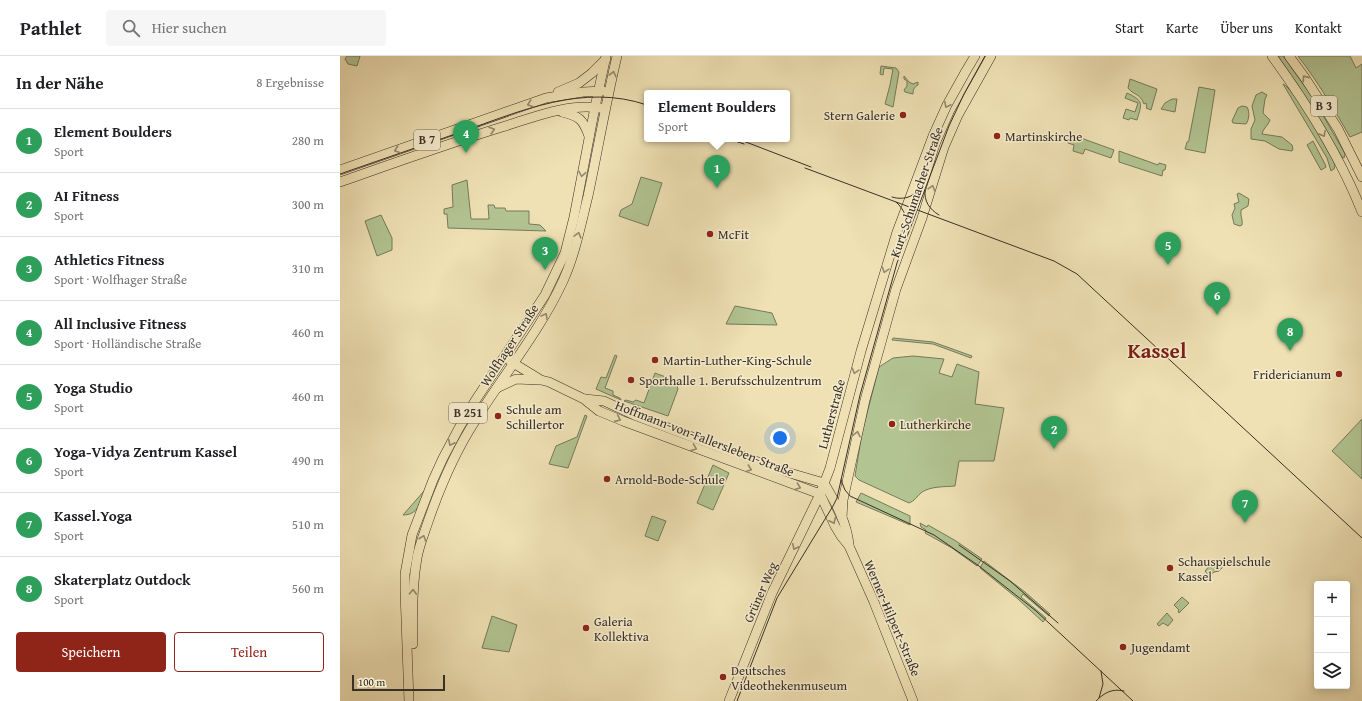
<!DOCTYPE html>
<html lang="de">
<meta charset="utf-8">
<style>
:root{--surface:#fff;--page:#f6f6f6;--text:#202124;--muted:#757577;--line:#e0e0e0;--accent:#8f2418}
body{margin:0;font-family:"Gentium Book Plus",serif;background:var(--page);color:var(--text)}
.controls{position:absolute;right:12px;bottom:12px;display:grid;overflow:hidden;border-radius:4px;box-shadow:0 2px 10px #0003}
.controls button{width:36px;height:36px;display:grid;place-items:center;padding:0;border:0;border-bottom:1px solid var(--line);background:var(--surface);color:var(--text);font:20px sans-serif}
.scale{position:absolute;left:12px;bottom:10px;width:93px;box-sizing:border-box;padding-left:4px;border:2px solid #393026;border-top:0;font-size:11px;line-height:14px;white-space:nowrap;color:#393026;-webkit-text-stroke:3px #f5ecce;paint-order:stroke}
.you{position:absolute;left:440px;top:382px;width:14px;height:14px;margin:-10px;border:3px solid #fff;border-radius:50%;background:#1a73e8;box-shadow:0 0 0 6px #1a73e833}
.badge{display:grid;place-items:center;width:26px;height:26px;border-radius:50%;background:var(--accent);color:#fff;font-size:13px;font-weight:700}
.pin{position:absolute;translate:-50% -33px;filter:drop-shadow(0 1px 2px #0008)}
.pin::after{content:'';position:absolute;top:21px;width:14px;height:12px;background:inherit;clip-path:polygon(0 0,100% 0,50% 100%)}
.popup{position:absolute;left:304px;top:34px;width:146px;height:52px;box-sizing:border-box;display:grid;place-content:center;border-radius:4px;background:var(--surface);filter:drop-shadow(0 1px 3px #0005);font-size:13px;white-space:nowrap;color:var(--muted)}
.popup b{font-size:15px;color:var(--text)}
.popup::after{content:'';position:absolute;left:50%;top:100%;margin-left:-8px;border:8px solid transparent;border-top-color:var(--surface)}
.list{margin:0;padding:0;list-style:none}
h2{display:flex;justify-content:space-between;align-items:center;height:52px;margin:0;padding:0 16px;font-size:17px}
h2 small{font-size:13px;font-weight:400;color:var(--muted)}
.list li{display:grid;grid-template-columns:26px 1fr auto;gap:12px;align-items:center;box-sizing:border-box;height:64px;padding:0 16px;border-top:1px solid var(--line)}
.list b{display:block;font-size:15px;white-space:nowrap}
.list p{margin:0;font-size:13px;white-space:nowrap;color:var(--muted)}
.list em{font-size:13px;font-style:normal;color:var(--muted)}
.actions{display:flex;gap:8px;padding:12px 16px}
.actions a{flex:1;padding:9px 0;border:1px solid var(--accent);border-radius:4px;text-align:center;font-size:14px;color:var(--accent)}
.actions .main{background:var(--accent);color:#fff}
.icon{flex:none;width:22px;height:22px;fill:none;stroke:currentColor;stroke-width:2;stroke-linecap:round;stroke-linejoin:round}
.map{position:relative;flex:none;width:1022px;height:645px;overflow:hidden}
header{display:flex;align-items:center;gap:24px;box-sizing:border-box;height:56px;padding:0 20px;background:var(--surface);border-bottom:1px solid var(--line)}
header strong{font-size:19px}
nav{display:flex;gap:22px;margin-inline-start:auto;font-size:14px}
.search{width:280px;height:36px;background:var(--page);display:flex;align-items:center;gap:10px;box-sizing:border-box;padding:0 14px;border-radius:4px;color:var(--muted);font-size:15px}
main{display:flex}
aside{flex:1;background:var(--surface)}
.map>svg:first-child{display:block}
.green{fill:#b2c492;stroke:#767a5c}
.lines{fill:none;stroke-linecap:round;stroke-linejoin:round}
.major-casing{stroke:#393026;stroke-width:10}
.major{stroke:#efe1b4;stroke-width:9}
.tram{stroke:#393026;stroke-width:1}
.oneway{stroke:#94886d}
.poi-dot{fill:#8f2418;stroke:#f5ecce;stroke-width:1.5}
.labels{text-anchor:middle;stroke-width:3;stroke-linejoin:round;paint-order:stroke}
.shield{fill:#f5ecce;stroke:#716858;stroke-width:1}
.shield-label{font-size:12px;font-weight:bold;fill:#393026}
.poi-label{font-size:13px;fill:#393026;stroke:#f5ecce;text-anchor:start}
.street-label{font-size:13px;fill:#393026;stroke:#f5ecce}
.town-label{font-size:21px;font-weight:bold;fill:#7a1f14;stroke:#f5ecce}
</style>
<header>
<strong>Pathlet</strong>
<div class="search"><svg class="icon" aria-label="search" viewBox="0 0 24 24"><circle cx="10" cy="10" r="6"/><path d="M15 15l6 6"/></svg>Hier suchen</div>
<nav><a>Start</a><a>Karte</a><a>Über uns</a><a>Kontakt</a></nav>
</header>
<main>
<aside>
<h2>In der Nähe<small>8 Ergebnisse</small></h2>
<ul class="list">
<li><span class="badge" style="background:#2e9e5b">1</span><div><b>Element Boulders</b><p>Sport</p></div><em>280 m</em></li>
<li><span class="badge" style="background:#2e9e5b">2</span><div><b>AI Fitness</b><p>Sport</p></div><em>300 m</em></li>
<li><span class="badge" style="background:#2e9e5b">3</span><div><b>Athletics Fitness</b><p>Sport · Wolfhager Straße</p></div><em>310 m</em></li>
<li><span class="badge" style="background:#2e9e5b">4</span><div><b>All Inclusive Fitness</b><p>Sport · Holländische Straße</p></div><em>460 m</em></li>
<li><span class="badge" style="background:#2e9e5b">5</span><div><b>Yoga Studio</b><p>Sport</p></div><em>460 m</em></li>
<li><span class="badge" style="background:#2e9e5b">6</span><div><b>Yoga-Vidya Zentrum Kassel</b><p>Sport</p></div><em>490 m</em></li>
<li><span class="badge" style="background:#2e9e5b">7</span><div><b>Kassel.Yoga</b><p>Sport</p></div><em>510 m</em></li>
<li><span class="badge" style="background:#2e9e5b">8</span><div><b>Skaterplatz Outdock</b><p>Sport</p></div><em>560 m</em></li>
</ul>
<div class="actions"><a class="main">Speichern</a><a>Teilen</a></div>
</aside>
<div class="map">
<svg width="1022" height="645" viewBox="0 0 1022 645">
<rect width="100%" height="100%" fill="#efe1b4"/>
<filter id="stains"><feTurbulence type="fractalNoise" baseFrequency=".005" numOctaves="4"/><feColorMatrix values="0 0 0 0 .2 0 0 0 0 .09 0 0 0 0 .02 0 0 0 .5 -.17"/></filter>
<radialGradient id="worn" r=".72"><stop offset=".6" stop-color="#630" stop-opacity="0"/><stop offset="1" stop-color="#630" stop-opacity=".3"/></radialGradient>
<!-- green -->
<g class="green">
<path d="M7,0H20L17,10L8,8L5,3Z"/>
<path d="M938,0H943L973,42L1003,94L1005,98L1004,102L1002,101L957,28Z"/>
<path d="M958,0H1010L1016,12L1022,8V76L1010,81C994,53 978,26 958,0Z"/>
<path d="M541,10L556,12L559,16L553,51L545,48L550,29L553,13L544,12L543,19L540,18Z"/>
<path d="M564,20L569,26L573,28L578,26V29C574,31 573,34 573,38L565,36L564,34L567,30V25L564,23Z"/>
<path d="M790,23L817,33L811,54L806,52L807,51L806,47L804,48C800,37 793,39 788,32Z"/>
<path d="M943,28C954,32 986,92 994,106L995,110L994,113L991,115L987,102Z"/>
<path d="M859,31L875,34L865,97L845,93L847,86L849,85V83Z"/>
<path d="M922,36L927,39L925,43L923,57L930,64C928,70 923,72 922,78L942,81L952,89L953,93L952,95L939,93L925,85L911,83V73L915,64L912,50L916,39Z"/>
<path d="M787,37C804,45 802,47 797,64L790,62L789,64L783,62L786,53L795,56L798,47L785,42Z"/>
<path d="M832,43H837L835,56L821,53L825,47Z"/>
<path d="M902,50L907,51C910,56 909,64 906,68L893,67L892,65L898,52Z"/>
<path d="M730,78L774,94L771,102L745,93L743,98L733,95L734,89L728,87Z"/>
<path d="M973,85L985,108L986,111L981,114L967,89Z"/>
<path d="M779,95L818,109L819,107L826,109L825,114H823L822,120L779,106Z"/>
<path d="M301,121L322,127L308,170L279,160L281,154L292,148Z"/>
<path d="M127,124L131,163H149L148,149H154L155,152H165L166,155H189V168L200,169L206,175L108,172L107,158H104V153L113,151L112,129Z"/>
<path d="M899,137L909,143L908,150L901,154C900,160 903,163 902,169L900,170L894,168L892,159L895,152L894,148L899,146L897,138Z"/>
<path d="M41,159L52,182V194L37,200L25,165Z"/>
<path d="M395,250L432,257L437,269L386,268Z"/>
<path d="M553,282L593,286L632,300L631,302L593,288L552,284Z"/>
<path d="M275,299L277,300L265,332L273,335V339L280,342L281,344L256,333L261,321L266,322Z"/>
<path d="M573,300L604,303L599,317L612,321L617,308L639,316L635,348L664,352L654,405H619L615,430C604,431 592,430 582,436C577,440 575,445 569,447L519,424L515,420L522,377L539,311L553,302Z"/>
<path d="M315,317C324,321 336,322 338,333L328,360L284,345L286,344L293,346L296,344L304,347Z"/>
<path d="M245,359L247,360L228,412L209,408L216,390L237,381Z"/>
<path d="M1022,363V423L992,395Z"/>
<path d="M373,409L389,417L373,454L357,447Z"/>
<path d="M84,435H85C80,447 78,459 63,459Z"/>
<path d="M521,437L570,460V469L516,446Z"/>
<path d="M312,460L326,465L318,485L305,480Z"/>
<path d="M580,467L587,471L588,469L616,485L642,503L637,510L612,492L585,477L586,474L581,471Z"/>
<path d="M879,503L884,507L885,509L879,515L874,516L869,520L865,515L875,504L877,505Z"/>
<path d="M644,505L685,536L710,558L709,560L683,538L681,541L706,562L703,566L678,543L640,512Z"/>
<path d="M842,541L849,547L839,557L838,555L839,554L834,549Z"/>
<path d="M827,557L833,564L828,570L823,567L819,570L817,568Z"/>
<path d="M152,560L177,569L169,596L142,592Z"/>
</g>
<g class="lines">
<defs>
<g id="major">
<path d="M932,0C967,48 1000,100 1022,156"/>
<path d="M949,0L965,22L998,73L1022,121"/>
<path d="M218,36L239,27L252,17L266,3"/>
<path d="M222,56C239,60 243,63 249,80"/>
<path d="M0,114L206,42L243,36L263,35"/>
<path d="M0,126C54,107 107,88 162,71C192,62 227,47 260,52"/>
<path d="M170,305L201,324L209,326L244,343L259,355L283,365L480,438"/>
<path d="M157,332L176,323L199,324"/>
<path d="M245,343L264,345L294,359L436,413L484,427"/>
<path d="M484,427C495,446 507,466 509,489"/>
<path d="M480,438L495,470L501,480L509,490L534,546L573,645"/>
<path d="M502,462L503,444L525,344L556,233L582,162L604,91L618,59L651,0"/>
<path d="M73,588C72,559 72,530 77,502C79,490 84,478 88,466C100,431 115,396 135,365C164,318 200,275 223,225C235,199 241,168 248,140C258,93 266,46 277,0"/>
<path d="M69,645L65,535V518L72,479L93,424L103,402L119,372L135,345L205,239L225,197L234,161L255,51L266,0"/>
<path d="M389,645L432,537L480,438L490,412L521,295L557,176L593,80L607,49L626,15L635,0"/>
</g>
</defs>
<!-- major casing -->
<use href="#major" class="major-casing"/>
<!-- major -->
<use href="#major" class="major"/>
<!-- tram -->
<g class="tram">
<path d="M389,83L404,88"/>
<path d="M398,83L471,111"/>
<path d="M465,112L714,205L737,218L1022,482"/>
<path d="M0,118C40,104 81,90 121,76C181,55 243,27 307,49"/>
<path d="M585,134C584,145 589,153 599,159"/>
<path d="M552,141C565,145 577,140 583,127"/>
<path d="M556,146C565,154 568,163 565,175"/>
<path d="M501,424L505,434L510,440L594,479L639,510L696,555L793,645"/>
<path d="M619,489L670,525L718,567"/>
<path d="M759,642L763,628L761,615"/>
<path d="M397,645L437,542L493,450L497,442L520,339L557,207L609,70L624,38L645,0"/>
<path d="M756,645C764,637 772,632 784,635"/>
</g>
</g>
<!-- one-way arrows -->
<defs><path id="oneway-chevron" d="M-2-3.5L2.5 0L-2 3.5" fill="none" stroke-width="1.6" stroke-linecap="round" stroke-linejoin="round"/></defs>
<g class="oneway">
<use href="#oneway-chevron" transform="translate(273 18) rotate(-76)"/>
<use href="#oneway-chevron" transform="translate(965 22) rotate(-125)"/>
<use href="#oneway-chevron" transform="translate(190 48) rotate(161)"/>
<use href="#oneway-chevron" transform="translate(607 49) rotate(117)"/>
<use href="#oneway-chevron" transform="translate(152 74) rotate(-17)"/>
<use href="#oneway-chevron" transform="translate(983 78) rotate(61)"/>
<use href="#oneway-chevron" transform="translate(57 94) rotate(161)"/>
<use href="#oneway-chevron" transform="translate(242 118) rotate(100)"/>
<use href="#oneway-chevron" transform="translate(592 132) rotate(-74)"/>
<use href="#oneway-chevron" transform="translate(238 179) rotate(-75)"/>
<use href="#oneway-chevron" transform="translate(545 214) rotate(108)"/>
<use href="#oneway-chevron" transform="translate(205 260) rotate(-60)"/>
<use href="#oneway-chevron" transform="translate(515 315) rotate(106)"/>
<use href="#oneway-chevron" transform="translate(278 363) rotate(24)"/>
<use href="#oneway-chevron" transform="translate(517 378) rotate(-78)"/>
<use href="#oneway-chevron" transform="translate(111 387) rotate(117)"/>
<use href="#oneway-chevron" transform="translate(354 392) rotate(21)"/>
<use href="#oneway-chevron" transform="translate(409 413) rotate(20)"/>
<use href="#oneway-chevron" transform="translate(458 431) rotate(20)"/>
<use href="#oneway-chevron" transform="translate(493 465) rotate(65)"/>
<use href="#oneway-chevron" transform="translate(83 482) rotate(-71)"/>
<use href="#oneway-chevron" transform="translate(455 491) rotate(116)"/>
<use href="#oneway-chevron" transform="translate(73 536) rotate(-87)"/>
</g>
<!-- markers -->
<g class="poi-dot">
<circle cx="563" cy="59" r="4"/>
<circle cx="657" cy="80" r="4"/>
<circle cx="370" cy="178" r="4"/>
<circle cx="315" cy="304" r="4"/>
<circle cx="999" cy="318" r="4"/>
<circle cx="291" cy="324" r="4"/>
<circle cx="158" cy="360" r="4"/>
<circle cx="552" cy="368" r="4"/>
<circle cx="267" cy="423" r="4"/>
<circle cx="830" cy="512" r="4"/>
<circle cx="246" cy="572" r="4"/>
<circle cx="783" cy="591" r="4"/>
<circle cx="383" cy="621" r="4"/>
</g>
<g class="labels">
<!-- shield labels -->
<g class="shield">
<rect x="971" y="40" width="26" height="20" rx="3"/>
<rect x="74" y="74" width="26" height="20" rx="3"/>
<rect x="109" y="347" width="38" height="20" rx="3"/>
</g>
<g class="shield-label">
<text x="984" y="54">B 3</text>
<text x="87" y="88">B 7</text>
<text x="128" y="361">B 251</text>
</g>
<!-- poi labels -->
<g class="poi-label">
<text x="555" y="64" text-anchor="end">Stern Galerie</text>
<text x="665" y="85">Martinskirche</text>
<text x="378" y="183">McFit</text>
<text x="323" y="309">Martin-Luther-King-Schule</text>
<text x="991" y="323" text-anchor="end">Fridericianum</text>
<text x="299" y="329">Sporthalle 1. Berufsschulzentrum</text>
<text x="166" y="358">Schule am<tspan x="166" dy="15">Schillertor</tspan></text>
<text x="560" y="373">Lutherkirche</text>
<text x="275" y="428">Arnold-Bode-Schule</text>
<text x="838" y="510">Schauspielschule<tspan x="838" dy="15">Kassel</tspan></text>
<text x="254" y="570">Galeria<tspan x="254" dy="15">Kollektiva</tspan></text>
<text x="791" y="596">Jugendamt</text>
<text x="391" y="619">Deutsches<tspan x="391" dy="15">Videothekenmuseum</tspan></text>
</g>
<!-- street labels -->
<g class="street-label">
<text transform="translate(576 136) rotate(-71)" y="5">Kurt-Schumacher-Straße</text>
<text transform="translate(169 289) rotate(-57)" y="5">Wolfhager Straße</text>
<text transform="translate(491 358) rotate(-75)" y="5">Lutherstraße</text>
<text transform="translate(365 382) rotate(21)" y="5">Hoffmann-von-Fallersleben-Straße</text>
<text transform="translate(420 536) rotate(-66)" y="5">Grüner Weg</text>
<text transform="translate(553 562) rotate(67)" y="5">Werner-Hilpert-Straße</text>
</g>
<!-- town labels -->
<g class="town-label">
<text x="817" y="302">Kassel</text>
</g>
</g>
<rect width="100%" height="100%" filter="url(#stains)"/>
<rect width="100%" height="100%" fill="url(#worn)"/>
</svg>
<div class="controls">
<button>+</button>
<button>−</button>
<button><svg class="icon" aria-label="layers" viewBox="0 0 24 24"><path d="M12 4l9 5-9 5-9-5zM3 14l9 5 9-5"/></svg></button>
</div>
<div class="scale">100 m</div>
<div class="you"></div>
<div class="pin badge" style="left:377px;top:132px;background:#2e9e5b">1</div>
<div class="popup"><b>Element Boulders</b>Sport</div>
<div class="pin badge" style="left:714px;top:393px;background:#2e9e5b">2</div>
<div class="pin badge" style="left:205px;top:214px;background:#2e9e5b">3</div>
<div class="pin badge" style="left:126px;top:97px;background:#2e9e5b">4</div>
<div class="pin badge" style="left:828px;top:209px;background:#2e9e5b">5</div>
<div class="pin badge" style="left:877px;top:259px;background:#2e9e5b">6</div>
<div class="pin badge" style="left:905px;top:467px;background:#2e9e5b">7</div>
<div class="pin badge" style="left:950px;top:295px;background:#2e9e5b">8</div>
</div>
</main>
